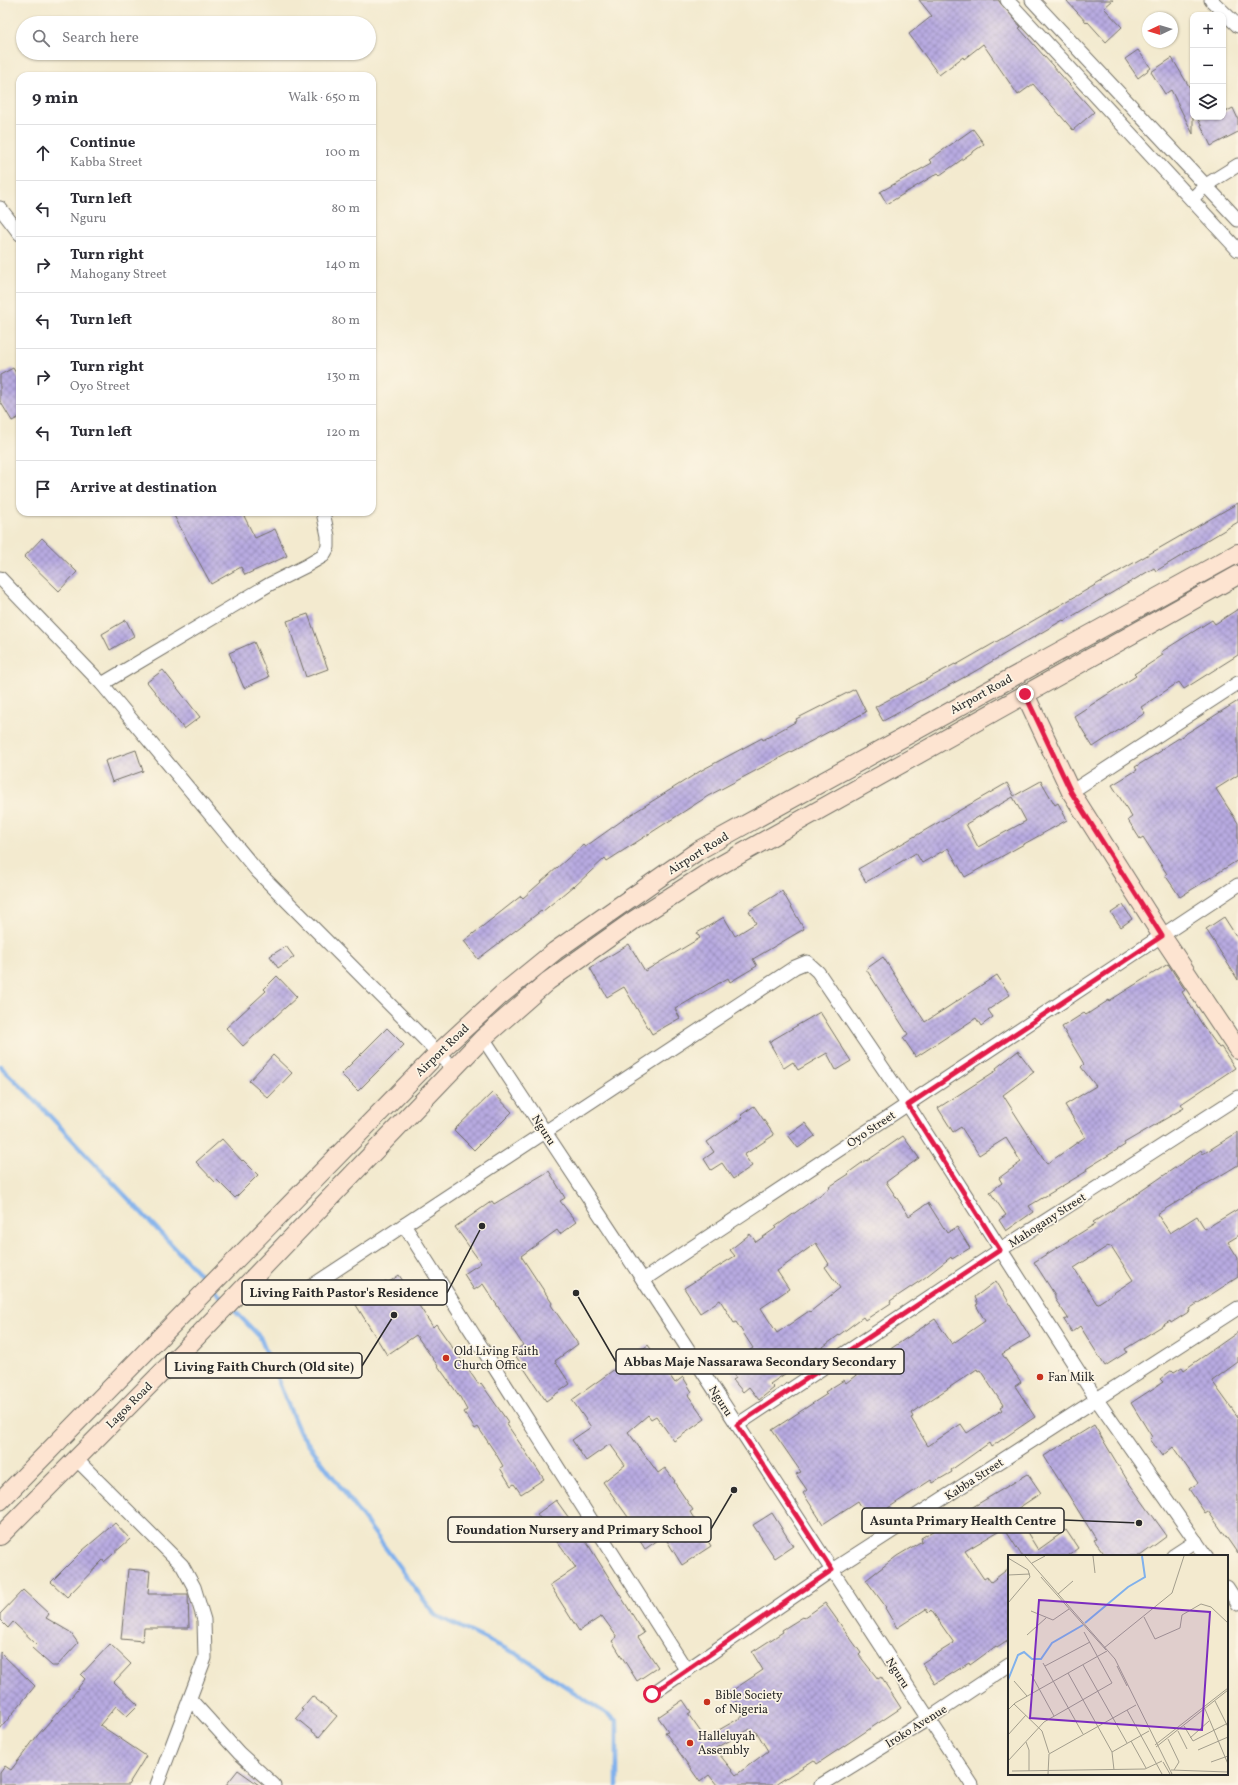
<!DOCTYPE html>
<meta charset="utf-8">
<style>
:root{--surface:#fff;--page:#f7f7f7;--text:#2b2b33;--muted:#7c7c81;--line:#e1e1e2}
body{margin:0;font-family:Vollkorn,serif;background:var(--page);color:var(--text)}
.controls{position:absolute;right:12px;top:12px;display:grid;overflow:hidden;border-radius:8px;box-shadow:0 1px 3px #0004}
.controls button{width:36px;height:36px;display:grid;place-items:center;padding:0;border:0;border-bottom:1px solid var(--line);background:var(--surface);color:var(--text);font:20px sans-serif}
.compass{position:absolute;left:1142px;top:12px;width:36px;height:36px;border-radius:50%;background:var(--surface);box-shadow:0 1px 3px #0004;rotate:266deg}
.stop{position:absolute;width:12px;height:12px;margin:-9px;border:3px solid #e11d48;border-radius:50%;background:#fff}
.stop.end{background:#e11d48;border-color:#fff;box-shadow:0 1px 4px #0008}
.list{margin:0;padding:0;list-style:none}
h2{display:flex;justify-content:space-between;align-items:center;height:52px;margin:0;padding:0 16px;font-size:17px}
h2 small{font-size:13px;font-weight:400;color:var(--muted)}
.list li{display:grid;grid-template-columns:26px 1fr auto;gap:12px;align-items:center;box-sizing:border-box;height:56px;padding:0 16px;border-top:1px solid var(--line)}
.list b{display:block;font-size:15px;white-space:nowrap}
.list p{margin:0;font-size:13px;white-space:nowrap;color:var(--muted)}
.list em{font-size:13px;font-style:normal;color:var(--muted)}
.icon{flex:none;width:22px;height:22px;fill:none;stroke:currentColor;stroke-width:2;stroke-linecap:round;stroke-linejoin:round}
.map{position:relative;flex:none;width:1238px;height:1785px;overflow:hidden}
.search{position:absolute;background:var(--surface);box-shadow:0 1px 3px #0004;left:16px;top:16px;width:360px;height:44px;display:flex;align-items:center;gap:10px;box-sizing:border-box;padding:0 14px;border-radius:22px;color:var(--muted);font-size:15px}
.panel{position:absolute;background:var(--surface);box-shadow:0 1px 3px #0004;left:16px;top:72px;width:360px;height:444px;border-radius:12px}
.map>svg:first-child{display:block}
.lines{fill:none;stroke-linecap:round;stroke-linejoin:round}
.stream{stroke:#80b1ec;stroke-width:4.5}
.building{fill:url(#building-cross-hatch);fill-rule:evenodd}
.street-casing{stroke:#716e64;stroke-width:15}
.secondary-casing{stroke:#716e64;stroke-width:20}
.street{stroke:#fff;stroke-width:13}
.secondary{stroke:#fde4d1;stroke-width:18}
.route{stroke:#e11d48;stroke-width:5}
.poi-dot{fill:#c8321e;stroke:#fcf5e5;stroke-width:1.5}
.labels{text-anchor:middle;stroke-width:3.5;stroke-linejoin:round;paint-order:stroke}
.street-label{font-size:12px;fill:#2b2b2b;stroke:#fcf5e5}
.poi-label{font-size:12px;fill:#2b2b2b;stroke:#fcf5e5;text-anchor:start}
.inset-river{fill:none;stroke:#80b1ec;stroke-width:2}
.inset-road{fill:none;stroke:#a39e8d;stroke-width:1}
.view{fill:#7b2cbf;fill-opacity:0.15;stroke:#7b2cbf;stroke-width:2}
.inset-edge{fill:none;stroke:#2b2b2b;stroke-width:2}
.leader{fill:none;stroke:#2b2b2b;stroke-width:1.5}
.callout-dot{fill:#2b2b2b;stroke:#fcf5e5;stroke-width:1.5}
.callout{fill:#fcf5e5;stroke:#2b2b2b;stroke-width:1.5}
.callout-label{font-size:13px;text-anchor:middle;font-weight:bold;fill:#2b2b2b}
</style>
<div class="map">
<svg width="1238" height="1785" viewBox="0 0 1238 1785">
<defs>
<pattern id="building-cross-hatch" width="8" height="8" patternUnits="userSpaceOnUse"><rect width="8" height="8" fill="#b8aae1"/><path d="M0 0l8 8M0 8l8-8" fill="none" stroke="#968bb7"/></pattern>
</defs>
<rect width="100%" height="100%" fill="#fcf5e5"/>
<filter id="ink" filterUnits="userSpaceOnUse"><feTurbulence type="fractalNoise" baseFrequency=".025" numOctaves="2"/><feDisplacementMap in="SourceGraphic" scale="8" xChannelSelector="R" yChannelSelector="G"/><feConvolveMatrix kernelMatrix="1 2 1 2 8 2 1 2 1" color-interpolation-filters="sRGB"/></filter>
<filter id="wash" filterUnits="userSpaceOnUse"><feTurbulence type="fractalNoise" baseFrequency=".012" numOctaves="4" result="noise"/><feDisplacementMap in="SourceGraphic" scale="16" xChannelSelector="R" yChannelSelector="G"/><feGaussianBlur stdDeviation="0.9" result="paint"/><feColorMatrix in="noise" values="0 0 0 0 0 0 0 0 0 0 0 0 0 0 0 0 0 1.4 0 .05"/><feComposite in="paint" operator="in"/></filter>
<g filter="url(#wash)">
<rect width="100%" height="100%" fill="#f3eacf"/>
<g class="lines">
<!-- stream -->
<g class="stream">
<path d="M0,1066L30,1095L209,1284"/>
<path d="M214,1289L225,1301"/>
<path d="M230,1306L260,1337L299,1431L435,1615L517,1654L617,1721V1785"/>
</g>
</g>
<g id="blocks">
<!-- building -->
<g class="building">
<path d="M919,0H998L1021,27L1019,28L1094,112L1073,130L1033,84L1018,95L983,44L964,59L963,57L939,75L909,34L932,16Z"/>
<path d="M1066,0H1113L1104,8L1122,27L1106,42L1088,22L1087,23Z"/>
<path d="M1138,50L1151,68L1138,78L1125,59Z"/>
<path d="M1172,58L1193,93V134L1171,90L1165,94L1151,72Z"/>
<path d="M1233,108L1238,119V132L1211,146L1197,117H1223V113Z"/>
<path d="M973,129L984,144L940,175L938,173L887,204L880,192L932,163L929,160Z"/>
<path d="M13,368L20,380V417L12,421L0,401V375Z"/>
<path d="M1238,503V522L1156,571L1154,568L1064,621L1063,620L972,673L883,721L875,707L955,664L956,665Z"/>
<path d="M172,512H242L255,538L275,529L287,556L245,575L241,567L211,584Z"/>
<path d="M42,538L77,572L59,591L24,557Z"/>
<path d="M1238,609V655L1184,689L1179,682L1141,707L1145,713L1093,747L1074,716L1136,676L1134,674L1163,655L1161,652L1212,620L1215,624Z"/>
<path d="M308,614L328,669L306,677L287,621Z"/>
<path d="M126,620L134,636L110,650L102,634Z"/>
<path d="M254,642L269,677L244,688L229,653Z"/>
<path d="M163,670L200,717L184,729L147,682Z"/>
<path d="M855,689L866,712L708,796L607,861L605,858L574,887L573,886L542,912L541,911L478,959L464,941L521,896L523,898L583,845L585,847L627,817L702,770L762,738L763,740L797,721L796,719Z"/>
<path d="M1238,701V775L1216,789L1238,823V860L1180,897L1165,875L1167,874L1143,837L1140,839L1128,820L1132,817L1112,785L1137,770L1135,767L1161,751L1160,750Z"/>
<path d="M136,750L143,771L112,782L105,761Z"/>
<path d="M1041,781L1055,805L1058,803L1067,820L965,877L948,848L922,863L916,853L866,882L858,869L1007,783L1014,796ZM1013,797L1026,821L978,847L966,824Z"/>
<path d="M782,891L804,929L753,959L757,966L730,982L728,978L675,1009L680,1018L652,1034L624,987L607,997L590,968L629,944L645,971L700,938L697,933L724,917L735,936L756,923L749,911Z"/>
<path d="M1123,905L1132,919L1121,927L1111,913Z"/>
<path d="M1224,917L1238,939V980L1206,929Z"/>
<path d="M286,946L294,957L278,968L270,956Z"/>
<path d="M883,957L925,1022L997,975L1010,995L988,1010L993,1017L981,1026L976,1018L916,1057L903,1038L908,1034L866,969Z"/>
<path d="M1168,964L1185,990L1182,992L1202,1024L1219,1048L1221,1047L1235,1068L1181,1104L1184,1108L1124,1143L1125,1145L1086,1169L1087,1171L1029,1206L1033,1212L1006,1231L999,1220L1006,1215L990,1192L1002,1183L999,1178L1021,1162L1006,1138L979,1155L961,1127L953,1132L938,1108L997,1070L996,1068L1018,1051L1034,1072L1003,1095L1047,1164L1085,1137L1065,1105L1096,1086L1081,1067L1084,1064L1062,1027L1084,1013L1086,1015L1109,1000V1001Z"/>
<path d="M277,976L297,997L243,1046L226,1028L266,991L264,989Z"/>
<path d="M820,1012L851,1061L836,1070L827,1053L798,1070L793,1062L784,1068L769,1042Z"/>
<path d="M387,1028L404,1045L358,1091L341,1074Z"/>
<path d="M273,1055L292,1073L268,1098L249,1081Z"/>
<path d="M493,1092L512,1112L474,1150L454,1130Z"/>
<path d="M754,1106L774,1135L744,1155L752,1166L733,1179L722,1163L711,1170L704,1159L714,1152L707,1142L743,1117L741,1115Z"/>
<path d="M805,1123L815,1136L798,1148L788,1135Z"/>
<path d="M1238,1132V1165L1157,1214L1170,1233L1197,1216L1205,1229L1238,1209V1236L1228,1242L1238,1258V1277L1189,1309L1190,1311L1171,1323L1170,1321L1125,1349L1127,1352L1105,1366L1080,1326L1072,1332L1064,1320L1068,1318L1055,1299V1295L1034,1262L1095,1224L1093,1222L1125,1202L1201,1150L1203,1154ZM1108,1246L1109,1247L1111,1246L1133,1280L1097,1304L1074,1268Z"/>
<path d="M903,1136L919,1158L886,1182L909,1216L928,1203L947,1233L957,1227L970,1248L952,1259L951,1257L923,1279L890,1301L891,1303L865,1320L863,1317L819,1350L817,1347L796,1361L798,1365L770,1384L774,1388L759,1400L749,1387L743,1392L733,1380L736,1378L732,1373L738,1368L734,1362L753,1348L736,1322L734,1323L720,1300L700,1313L684,1288L735,1256L730,1250L750,1234L756,1242L776,1228L775,1227L830,1188L829,1187L849,1174L848,1173L866,1160L867,1161ZM816,1243L829,1264L825,1267L840,1288L810,1312L809,1311L777,1333L761,1308L789,1289L777,1271Z"/>
<path d="M222,1139L242,1161L243,1160L258,1175L235,1198L217,1180L215,1182L196,1162Z"/>
<path d="M549,1171L565,1198L560,1201L576,1222L560,1234L557,1230L521,1256L552,1303L551,1305L578,1344L555,1361L570,1384L546,1401L513,1352L523,1345L483,1284L474,1290L464,1274L481,1263L455,1227L492,1201L494,1204Z"/>
<path d="M399,1275L433,1327L436,1324L479,1385L481,1383L508,1422L506,1423L544,1479L521,1494L514,1484L511,1486L500,1468L503,1466L496,1454L478,1427L475,1429L464,1412L467,1410L460,1397L416,1335L387,1355L356,1305L367,1297V1294L386,1281L388,1283Z"/>
<path d="M996,1281L1030,1337L1002,1354L1021,1382L1015,1386L1035,1417L991,1447L989,1443L951,1470L952,1472L933,1483L931,1480L888,1508L890,1512L871,1523L858,1501L823,1524L803,1493L807,1490L796,1474L801,1472L772,1430L827,1394L825,1392L844,1380L846,1383L883,1354L935,1319L952,1344L985,1321L976,1305L978,1304L975,1297ZM977,1369L978,1371L980,1370L1003,1405L1000,1407L1002,1410L967,1433L961,1424L928,1446L911,1418L913,1417L911,1413Z"/>
<path d="M1238,1332V1362L1212,1381L1238,1417V1554L1208,1511L1205,1513L1189,1489L1198,1483L1173,1447L1162,1456L1150,1439L1152,1437L1131,1403L1163,1382L1160,1379L1172,1370L1174,1372L1182,1367L1184,1370Z"/>
<path d="M648,1345L675,1383L683,1377L692,1392L688,1395L705,1419L674,1441L656,1416L651,1419L648,1415L628,1432L658,1473L665,1468L675,1481L674,1482L693,1510L690,1512L711,1546L682,1565L664,1536L645,1549L635,1533L638,1531L603,1482L625,1465L610,1444L586,1461L572,1440L591,1427L572,1400Z"/>
<path d="M1094,1425L1129,1483L1167,1536L1140,1556H1106L1094,1540L1096,1539L1044,1456Z"/>
<path d="M1028,1474L1041,1493L1014,1511L1038,1550L1066,1530L1078,1548L1068,1556H1022L1004,1528L965,1551L984,1579L987,1577L991,1582L1009,1568V1640L997,1648L996,1646L970,1665L969,1663L935,1684L922,1663L954,1643L931,1610L928,1613L926,1609L897,1628L885,1608L886,1607L866,1580L897,1556L922,1541L921,1538Z"/>
<path d="M556,1500L589,1546L644,1633L638,1637L658,1667L637,1681L612,1641L617,1637L602,1616L579,1631L550,1585L576,1568L537,1514Z"/>
<path d="M772,1513L793,1546L775,1558L753,1525Z"/>
<path d="M115,1523L130,1539L104,1562L103,1560L67,1597L51,1582L82,1551Z"/>
<path d="M128,1569L150,1571L148,1594H188L189,1628H144L143,1641L121,1639Z"/>
<path d="M23,1590L49,1614L46,1618L70,1632L78,1643L57,1666H52L32,1648L36,1644L13,1622L8,1628L0,1620V1614Z"/>
<path d="M825,1603L861,1653L859,1655L878,1679L881,1677L901,1708L817,1764L814,1760L775,1785H717L709,1775L700,1782L665,1732L668,1731L658,1717L683,1700L691,1712L688,1714L705,1738L745,1715L730,1692L763,1670L752,1652L783,1632L782,1630L803,1617L804,1618ZM750,1729L753,1733L756,1731L768,1751L736,1775L715,1749Z"/>
<path d="M110,1644L131,1664L114,1682L138,1705L127,1716L116,1706L100,1725L146,1756L128,1785H0V1773L5,1766L11,1770L37,1736L78,1689H79L78,1688L85,1679L81,1675Z"/>
<path d="M0,1652L35,1686L0,1729Z"/>
<path d="M312,1696L337,1716L319,1737L296,1718L303,1710L301,1709Z"/>
<path d="M238,1770L259,1785H226Z"/>
</g>
</g>
</g>
<g filter="url(#ink)">
<use href="#blocks" fill-opacity="0" stroke="#716e64" stroke-width="1"/>
<g class="lines">
<defs>
<g id="street">
<path d="M1007,0L1238,250"/>
<path d="M1032,0L1238,220"/>
<path d="M1211,0L1238,26"/>
<path d="M1192,199L1206,185L1238,165"/>
<path d="M0,208L20,234"/>
<path d="M0,578L102,684L258,872L453,1068"/>
<path d="M102,684L270,584L306,566L323,556L328,547V536L323,512"/>
<path d="M1071,792L1238,683"/>
<path d="M483,1038L643,1280L972,1785"/>
<path d="M404,1225L687,1671"/>
<path d="M643,1280L1238,885"/>
<path d="M307,1289L795,967L807,962L818,972L908,1105L1097,1400L1206,1556"/>
<path d="M737,1425L1000,1250L1238,1097"/>
<path d="M76,1459L182,1565L194,1587L204,1620L205,1658L157,1785"/>
<path d="M1173,1556L1196,1541"/>
<path d="M1227,1587L1238,1604"/>
<path d="M652,1694L832,1570L1238,1308"/>
<path d="M190,1699L239,1753L274,1785"/>
<path d="M821,1785L928,1719L1009,1665"/>
</g>
<g id="secondary">
<path d="M1025,694L1071,792L1162,936L1238,1050"/>
<path d="M0,1501L438,1053L501,995L555,951L699,850L1238,553"/>
<path d="M0,1536L188,1346L483,1038L548,981L634,920L712,870L1238,575"/>
</g>
</defs>
<!-- street casing -->
<use href="#street" class="street-casing"/>
<!-- secondary casing -->
<use href="#secondary" class="secondary-casing"/>
<!-- street -->
<use href="#street" class="street"/>
<!-- secondary -->
<use href="#secondary" class="secondary"/>
</g>
</g>
<g class="lines" filter="url(#ink)">
<!-- route -->
<path class="route" d="M652,1694L832,1570L737,1425L1000,1250L908,1105L1162,936L1071,792L1025,694"/>
</g>
<!-- markers -->
<g class="poi-dot">
<circle cx="446" cy="1358" r="4"/>
<circle cx="1040" cy="1377" r="4"/>
<circle cx="707" cy="1702" r="4"/>
<circle cx="690" cy="1743" r="4"/>
</g>
<g class="labels">
<!-- street labels -->
<g class="street-label">
<text transform="translate(981 694) rotate(-29)" y="4">Airport Road</text>
<text transform="translate(698 853) rotate(-32)" y="4">Airport Road</text>
<text transform="translate(442 1050) rotate(-44)" y="4">Airport Road</text>
<text transform="translate(871 1129) rotate(-34)" y="4">Oyo Street</text>
<text transform="translate(544 1130) rotate(57)" y="4">Nguru</text>
<text transform="translate(1047 1220) rotate(-33)" y="4">Mahogany Street</text>
<text transform="translate(721 1401) rotate(57)" y="4">Nguru</text>
<text transform="translate(129 1405) rotate(-45)" y="4">Lagos Road</text>
<text transform="translate(974 1479) rotate(-33)" y="4">Kabba Street</text>
<text transform="translate(898 1673) rotate(57)" y="4">Nguru</text>
<text transform="translate(916 1726) rotate(-32)" y="4">Iroko Avenue</text>
</g>
<!-- poi labels -->
<g class="poi-label">
<text x="454" y="1355">Old Living Faith<tspan x="454" dy="14">Church Office</tspan></text>
<text x="1048" y="1381">Fan Milk</text>
<text x="715" y="1699">Bible Society<tspan x="715" dy="14">of Nigeria</tspan></text>
<text x="698" y="1740">Halleluyah<tspan x="698" dy="14">Assembly</tspan></text>
</g>
</g>
<!-- overview -->
<g transform="translate(1008 1555)">
<rect width="220" height="220" fill="#f3eacf"/>
<path class="inset-river" d="M77,68L120,32L137,22L134,1M0,125L10,100L16,97L24,104H33L44,88L75,70"/>
<path class="inset-road" d="M17,1L107,104L164,219M85,1L87,18M0,3L20,15L22,22L0,48M24,8L37,1M0,20L22,19M33,22L98,95M50,39L65,26M23,56L45,65L61,54M136,62L147,84L172,73L174,60L193,49L203,52L220,68M19,80L38,63M96,93L164,38L176,1M35,108L75,179M75,110L119,188M37,111L82,87M109,111L119,131M60,118L104,197L106,215M23,119L46,161M6,126L19,141M207,146L220,172M6,149L34,176L41,198M197,154L220,209M0,155L7,148L99,96M119,155L154,219M176,171L185,186L220,168M170,176L179,194M0,180L18,160M182,183L201,166M160,184L171,207L166,215M123,186L138,213M18,187L21,195V216M147,190L220,133M148,192L220,135M190,195L220,182M104,197L141,176M0,206L36,167L104,128L76,77M155,207L162,219M203,207L220,201M163,215L220,217M4,216L137,214L154,206M40,219L41,199L128,150"/>
<path class="view" d="M31,45L202,57L194,175L22,163Z"/>
<rect width="220" height="220" class="inset-edge"/>
</g>
<!-- callouts -->
<path class="leader" d="M482 1226L447 1293M576 1293L616 1362M394 1315L362 1366M1139 1523L1064 1520M734 1490L711 1529"/>
<g class="callout-dot">
<circle cx="482" cy="1226" r="4"/>
<circle cx="576" cy="1293" r="4"/>
<circle cx="394" cy="1315" r="4"/>
<circle cx="1139" cy="1523" r="4"/>
<circle cx="734" cy="1490" r="4"/>
</g>
<g class="callout">
<rect x="242" y="1280" width="205" height="25" rx="4"/>
<rect x="616" y="1349" width="288" height="25" rx="4"/>
<rect x="166" y="1353" width="196" height="25" rx="4"/>
<rect x="862" y="1508" width="202" height="25" rx="4"/>
<rect x="448" y="1517" width="263" height="25" rx="4"/>
</g>
<g class="callout-label">
<text x="344" y="1297">Living Faith Pastor's Residence</text>
<text x="760" y="1366">Abbas Maje Nassarawa Secondary Secondary</text>
<text x="264" y="1371">Living Faith Church (Old site)</text>
<text x="963" y="1525">Asunta Primary Health Centre</text>
<text x="579" y="1534">Foundation Nursery and Primary School</text>
</g>
</svg>
<div class="controls">
<button>+</button>
<button>−</button>
<button><svg class="icon" aria-label="layers" viewBox="0 0 24 24"><path d="M12 4l9 5-9 5-9-5zM3 14l9 5 9-5"/></svg></button>
</div>
<svg class="compass" viewBox="-18 -18 36 36"><path d="M0-13l5 13h-10z" fill="#e53935"/><path d="M0 13l5-13h-10z" fill="#7c7c81"/></svg>
<div class="stop" style="left:652px;top:1694px"></div>
<div class="stop end" style="left:1025px;top:694px"></div>
<div class="search"><svg class="icon" aria-label="search" viewBox="0 0 24 24"><circle cx="10" cy="10" r="6"/><path d="M15 15l6 6"/></svg>Search here</div>
<section class="panel">
<h2>9 min<small>Walk · 650 m</small></h2>
<ul class="list">
<li><svg class="icon" aria-label="ahead" viewBox="0 0 24 24"><path d="M12 20V5M6 11l6-6 6 6"/></svg><div><b>Continue</b><p>Kabba Street</p></div><em>100 m</em></li>
<li><svg class="icon" aria-label="left" viewBox="0 0 24 24"><path d="M17 20v-9H6M10 6l-5 5 5 5"/></svg><div><b>Turn left</b><p>Nguru</p></div><em>80 m</em></li>
<li><svg class="icon" aria-label="right" viewBox="0 0 24 24"><path d="M7 20v-9h11M14 6l5 5-5 5"/></svg><div><b>Turn right</b><p>Mahogany Street</p></div><em>140 m</em></li>
<li><svg class="icon" aria-label="left" viewBox="0 0 24 24"><path d="M17 20v-9H6M10 6l-5 5 5 5"/></svg><div><b>Turn left</b></div><em>80 m</em></li>
<li><svg class="icon" aria-label="right" viewBox="0 0 24 24"><path d="M7 20v-9h11M14 6l5 5-5 5"/></svg><div><b>Turn right</b><p>Oyo Street</p></div><em>130 m</em></li>
<li><svg class="icon" aria-label="left" viewBox="0 0 24 24"><path d="M17 20v-9H6M10 6l-5 5 5 5"/></svg><div><b>Turn left</b></div><em>120 m</em></li>
<li><svg class="icon" aria-label="arrive" viewBox="0 0 24 24"><path d="M6 21V4h12l-3 4 3 4H6"/></svg><div><b>Arrive at destination</b></div></li>
</ul>
</section>
</div>
